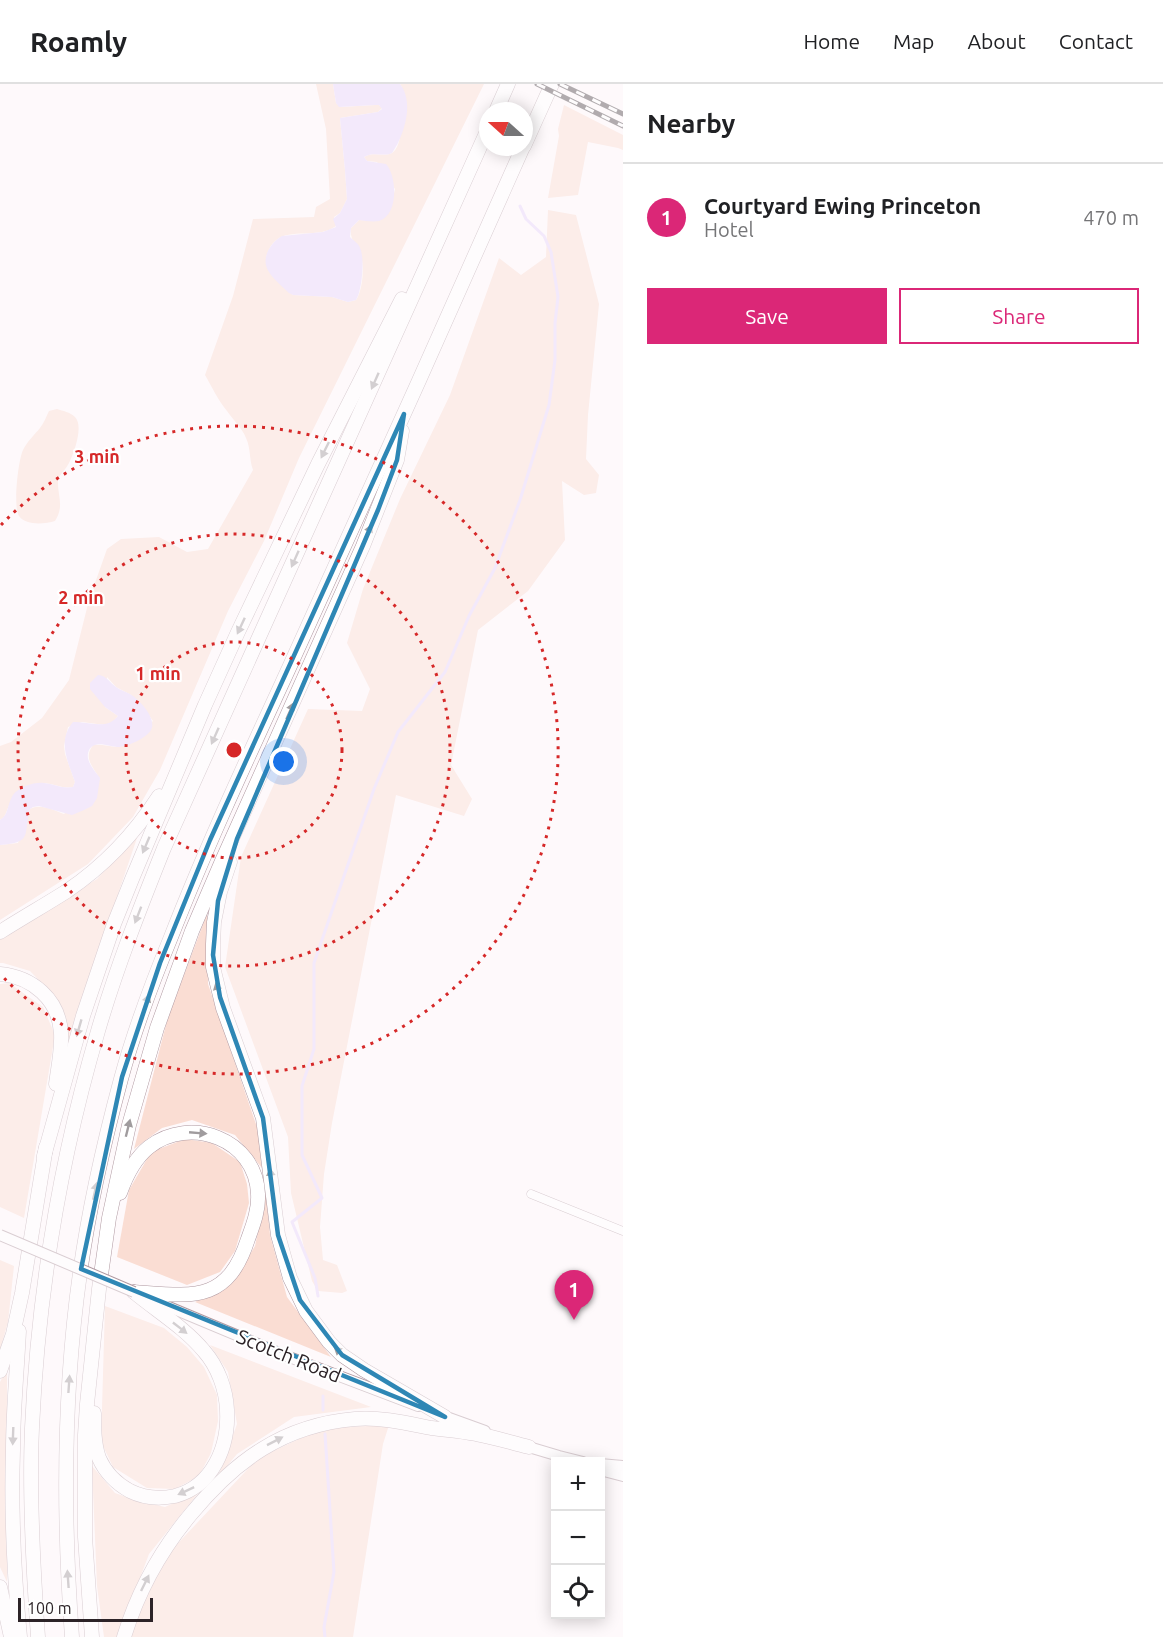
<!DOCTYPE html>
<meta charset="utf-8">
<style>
:root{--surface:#fff;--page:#f6f6f6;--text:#202124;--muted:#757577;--line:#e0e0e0;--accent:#db2777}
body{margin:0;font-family:Ubuntu,sans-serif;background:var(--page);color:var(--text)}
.controls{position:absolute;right:18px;bottom:18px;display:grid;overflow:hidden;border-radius:0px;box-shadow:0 3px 15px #0003}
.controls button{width:54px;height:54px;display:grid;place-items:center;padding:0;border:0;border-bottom:2px solid var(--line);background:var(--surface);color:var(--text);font:30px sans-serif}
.compass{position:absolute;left:479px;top:18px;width:54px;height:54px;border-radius:50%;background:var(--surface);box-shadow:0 3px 15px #0003;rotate:291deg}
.scale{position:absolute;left:18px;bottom:15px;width:135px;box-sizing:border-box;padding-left:6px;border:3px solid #2c2327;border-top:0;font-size:16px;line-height:21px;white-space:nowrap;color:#2c2327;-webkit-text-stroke:4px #fff;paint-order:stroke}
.you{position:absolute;left:284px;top:678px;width:21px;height:21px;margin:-15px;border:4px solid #fff;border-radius:50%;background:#1a73e8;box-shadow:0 0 0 9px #1a73e833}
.badge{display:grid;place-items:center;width:39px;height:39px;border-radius:50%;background:var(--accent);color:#fff;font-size:20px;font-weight:700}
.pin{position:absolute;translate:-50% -50px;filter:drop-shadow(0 2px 3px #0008)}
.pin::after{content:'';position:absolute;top:32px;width:21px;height:18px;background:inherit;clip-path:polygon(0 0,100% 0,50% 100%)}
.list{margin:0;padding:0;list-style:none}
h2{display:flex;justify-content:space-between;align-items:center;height:78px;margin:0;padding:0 24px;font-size:26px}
h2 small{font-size:20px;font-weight:400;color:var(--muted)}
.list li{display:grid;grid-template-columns:39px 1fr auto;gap:18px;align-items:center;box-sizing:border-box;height:108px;padding:0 24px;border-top:2px solid var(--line)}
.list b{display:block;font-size:22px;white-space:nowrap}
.list p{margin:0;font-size:20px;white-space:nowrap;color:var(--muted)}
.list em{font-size:20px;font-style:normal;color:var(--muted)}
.actions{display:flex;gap:12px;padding:18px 24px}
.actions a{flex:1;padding:14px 0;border:2px solid var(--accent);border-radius:0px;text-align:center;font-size:21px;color:var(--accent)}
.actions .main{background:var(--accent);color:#fff}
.icon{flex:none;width:33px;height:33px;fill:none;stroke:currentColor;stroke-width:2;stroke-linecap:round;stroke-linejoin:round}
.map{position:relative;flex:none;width:623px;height:1553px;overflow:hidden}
header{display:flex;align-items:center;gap:36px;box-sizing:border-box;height:84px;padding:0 30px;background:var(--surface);border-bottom:2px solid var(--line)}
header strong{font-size:28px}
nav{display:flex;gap:33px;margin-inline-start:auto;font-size:21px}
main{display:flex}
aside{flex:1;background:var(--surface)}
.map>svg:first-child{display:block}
.green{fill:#faddd3}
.water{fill:#e6d5fb}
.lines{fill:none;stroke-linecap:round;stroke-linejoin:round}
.stream{stroke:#e6d5fb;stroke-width:3}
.minor-casing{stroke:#af98a0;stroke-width:9}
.secondary-casing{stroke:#af98a0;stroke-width:12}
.motorway-casing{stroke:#af98a0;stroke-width:15}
.minor{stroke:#fff;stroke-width:8}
.secondary{stroke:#fff;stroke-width:10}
.motorway{stroke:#fff;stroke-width:14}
.rail-casing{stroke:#554d51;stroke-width:5}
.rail{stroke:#fff;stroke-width:3;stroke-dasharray:9;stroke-linecap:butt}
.secondary-bridge-casing{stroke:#af98a0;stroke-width:12;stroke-linecap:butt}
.secondary-bridge{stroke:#fff;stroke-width:10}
.oneway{fill:#a09c9e}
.marked{fill:none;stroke:#2e87b5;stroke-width:4.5;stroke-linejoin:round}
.ring{fill:none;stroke:#d62828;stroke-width:3;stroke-dasharray:3 6}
.labels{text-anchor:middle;stroke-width:4.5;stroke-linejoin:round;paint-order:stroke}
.street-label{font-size:20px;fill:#2c2327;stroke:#fff}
.centre{fill:#d62828;stroke:#fff;stroke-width:3}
.ring-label{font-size:18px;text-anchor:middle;font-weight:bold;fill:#d62828;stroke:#fff;stroke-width:4.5;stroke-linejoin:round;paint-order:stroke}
</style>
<header>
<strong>Roamly</strong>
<nav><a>Home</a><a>Map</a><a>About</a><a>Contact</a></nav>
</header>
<main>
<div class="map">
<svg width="623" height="1553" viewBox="0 0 623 1553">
<rect width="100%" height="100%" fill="#fef9fb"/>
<!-- green -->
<g class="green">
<path d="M316,0H333L336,19L341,23L375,21H379L382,24L378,28L340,34L345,86L347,115L340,129L334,133L336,142C332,145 327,147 322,148C298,152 274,143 266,174L283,202L293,211L332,213L348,218L356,216C362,207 364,188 362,177C360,165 349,157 351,144L359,136L378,137L391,123L395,105L377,78L367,77L364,73C373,67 384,73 392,69C405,61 402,17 402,3L400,0H484L299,374L264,457L228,527L160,686L133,733L88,780L0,836V761L18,759L30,725C40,719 54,726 64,730L100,695C93,683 83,674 93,661C102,660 109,663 118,663C128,662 144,644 153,637L141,620L131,611L116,603L107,593L105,623L118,632L113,638L105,641L82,638L68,643L64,662L65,670L75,698L73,703C63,705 55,700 44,699C31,698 21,708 12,717C6,723 8,732 0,736V662L11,658L42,634L69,596L89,516L107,465L121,455L159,453L187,468L208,465L253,386C249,375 251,365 246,354C242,344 233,336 227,327C218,316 212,303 205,291L233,212L253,135L314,133L316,123L330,115L326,45Z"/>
<path d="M564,21L623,51V66L618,64L588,58L578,111L548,114L559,52L558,45Z"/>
<path d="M548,126L576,131L599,220L588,331L586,375L599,391L596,409L584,411L562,397L565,456L528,507L478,546L451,681L472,715L464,732L396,711L332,1039L324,1090L320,1143L323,1176L337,1181L347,1207L342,1209L318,1207L312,1197L291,1109L288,1053L225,883L241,773L308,625L362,627L370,605L347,559L363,505L400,415L450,311L499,174L521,191L546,173Z"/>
<path d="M57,325C63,327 70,328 75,333C84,342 74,369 69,379C66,385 61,389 58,395C57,412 65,421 55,437C45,440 26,442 19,432C13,423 18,377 23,366C27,358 34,351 40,344C44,339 46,333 49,327Z"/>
<path d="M138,751L69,955L55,913L30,887L3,879H0V854L97,795Z"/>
<path d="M207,830L208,900L258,1046L262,1084L235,1051L192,1036L162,1044L134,1065L168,933Z"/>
<path d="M9,899L43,923L55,951L24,1134L0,1123V900Z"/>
<path d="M185,1055L212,1059L240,1078L247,1100L249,1119L235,1167L220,1188L187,1201L117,1173L129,1106L151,1068Z"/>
<path d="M266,1110L270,1151L287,1213L331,1273L195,1218L234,1197L255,1162Z"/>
<path d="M0,1176L14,1182L8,1238L0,1266Z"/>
<path d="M105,1222L164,1244L187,1263L204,1283L217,1311L218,1337L211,1369L199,1392L175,1405L147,1404L113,1383L101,1358Z"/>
<path d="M210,1261L371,1323L294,1333L237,1370L218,1393L237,1340L228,1288Z"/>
<path d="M7,1285V1498L0,1483V1298Z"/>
<path d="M389,1341L383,1360L353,1553H128L166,1472L258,1374L323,1344Z"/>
<path d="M92,1382L115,1409L138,1417L165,1423L200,1407L149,1470L118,1553H104L97,1502Z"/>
</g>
<!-- water -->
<g class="water">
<path d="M333,0H400C413,17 406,43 397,61C396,62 393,68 392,69C385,73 373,67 364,73L367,77L386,80C397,92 399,131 379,137C373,138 365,137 359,136L351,144L350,153C353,156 359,160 360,164C365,174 362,207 356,216L348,218L332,213L293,211L289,209C283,203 274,196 269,188C260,175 270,159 282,152L323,148L336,143L333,135L340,129L347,115L345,86L340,34L378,28L382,25L379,21H375L339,23L336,19Z"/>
<path d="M98,591C107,592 109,598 116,603C121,607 128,608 133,612C141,618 157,635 151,646C146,654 129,662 119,663C110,663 95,655 89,666C84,676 95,687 100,694L97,714L92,722L84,726L72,731L39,722L33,723L30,725C23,752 33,758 0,761V736C9,731 7,720 13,711C19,703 34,698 44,699C54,700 62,705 73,703L75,698C68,678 57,657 73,638C90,637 106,647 118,632L105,623L90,605V599Z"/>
</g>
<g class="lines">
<!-- stream -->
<g class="stream">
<path d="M318,1212L315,1194L292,1138L322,1114L302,1071V1002L314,965V879L374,705L398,648L445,588L469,532L495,484L520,416L549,321L555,276V239L558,213L551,168L544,152L526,135L520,122"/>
<path d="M323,1312V1326"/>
<path d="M325,1553L324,1543L334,1488L325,1350"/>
</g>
<defs>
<path id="minor" d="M531,1110L623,1147"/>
<g id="secondary">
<path d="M145,1213L284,1271L418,1322"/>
<path d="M438,1330L485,1347"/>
<path d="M522,1361L559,1372L583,1378"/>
<path d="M600,1380L623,1382"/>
<path d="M600,1386L623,1392"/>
</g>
<g id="motorway">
<path d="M496,27L508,0"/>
<path d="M524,62L552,0"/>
<path d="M230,778L220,808L214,838L213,860V883L223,924L263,1034L278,1151L290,1194L306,1227L329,1258L342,1271L364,1286L445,1333"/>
<path d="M0,848C22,834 45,821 67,807C104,782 135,749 159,712"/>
<path d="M0,890C32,893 59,915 61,949C62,966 58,984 56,1000"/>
<path d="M44,1072L83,932L114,840L132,795L205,621L238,548L318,380L402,215"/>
<path d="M120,1109C126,1092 134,1075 149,1063C190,1031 256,1055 258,1110C259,1126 253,1141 248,1155C227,1220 192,1212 134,1208"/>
<path d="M19,1247C17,1287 13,1326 13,1366C11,1428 14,1491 20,1553"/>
<path d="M0,1287L13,1250L22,1209L46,1063"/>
<path d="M94,1329C94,1344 94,1360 99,1374C105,1388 117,1400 130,1407C144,1414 160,1415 175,1412C213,1402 229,1362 227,1326C226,1305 218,1283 204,1267C185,1244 157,1227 134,1208"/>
<path d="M0,1503L11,1553"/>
<path d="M38,1553C33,1484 29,1414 32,1344C38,1210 60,1076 98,947C116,885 140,824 164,764L488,45"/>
<path d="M72,1553C63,1432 63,1310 80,1189C89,1124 104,1058 121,995C134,947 152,899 171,853C207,761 248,673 289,584C368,411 446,237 523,63"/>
<path d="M92,1553L85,1453V1351L87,1320L99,1205L109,1134L129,1041L157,944L192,847L222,777L363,462L397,376L402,347"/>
<path d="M124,1553C138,1507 160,1467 191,1430C235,1377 283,1341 355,1335C381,1333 406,1339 431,1344C446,1346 461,1347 476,1350C494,1353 512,1359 529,1363"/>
</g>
</defs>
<!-- minor casing -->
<use href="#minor" class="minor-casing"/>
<!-- secondary casing -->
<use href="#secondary" class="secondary-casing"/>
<!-- motorway casing -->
<use href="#motorway" class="motorway-casing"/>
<!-- minor -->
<use href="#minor" class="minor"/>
<!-- secondary -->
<use href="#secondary" class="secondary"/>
<!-- motorway -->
<use href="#motorway" class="motorway"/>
<defs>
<g id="rail">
<path d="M537,0L623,42"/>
<path d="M560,0L623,30"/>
</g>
</defs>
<!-- rail casing -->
<use href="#rail" class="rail-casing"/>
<!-- rail -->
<use href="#rail" class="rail"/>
<defs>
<path id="secondary-bridge" d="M0,1151L134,1208"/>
</defs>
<!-- secondary-bridge casing -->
<use href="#secondary-bridge" class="secondary-bridge-casing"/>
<!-- secondary-bridge -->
<use href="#secondary-bridge" class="secondary-bridge"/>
</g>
<!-- one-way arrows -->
<defs><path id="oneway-solid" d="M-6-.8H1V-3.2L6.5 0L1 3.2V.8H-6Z" transform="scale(1.5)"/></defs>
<g class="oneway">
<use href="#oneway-solid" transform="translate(375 297) rotate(114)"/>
<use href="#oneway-solid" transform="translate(325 366) rotate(116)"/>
<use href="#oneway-solid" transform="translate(368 449) rotate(-67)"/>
<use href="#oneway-solid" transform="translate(295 475) rotate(114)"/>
<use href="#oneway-solid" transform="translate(241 542) rotate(115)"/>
<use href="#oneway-solid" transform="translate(290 627) rotate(-66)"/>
<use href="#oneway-solid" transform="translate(215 652) rotate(114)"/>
<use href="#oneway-solid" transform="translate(146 761) rotate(113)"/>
<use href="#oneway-solid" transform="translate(138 831) rotate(111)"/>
<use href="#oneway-solid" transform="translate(218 907) rotate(-104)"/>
<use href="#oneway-solid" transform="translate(146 919) rotate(-71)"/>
<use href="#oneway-solid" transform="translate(79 944) rotate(106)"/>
<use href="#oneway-solid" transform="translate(128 1044) rotate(-76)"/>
<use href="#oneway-solid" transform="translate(198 1049) rotate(5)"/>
<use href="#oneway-solid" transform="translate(271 1093) rotate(-96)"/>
<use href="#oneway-solid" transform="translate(95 1107) rotate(-78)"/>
<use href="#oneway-solid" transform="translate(180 1244) rotate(38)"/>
<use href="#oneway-solid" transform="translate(341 1269) rotate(-140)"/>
<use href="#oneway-solid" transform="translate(69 1300) rotate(-86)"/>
<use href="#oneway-solid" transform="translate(13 1352) rotate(92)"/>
<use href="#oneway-solid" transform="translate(275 1357) rotate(-27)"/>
<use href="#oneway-solid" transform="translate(186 1407) rotate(155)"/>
<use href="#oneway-solid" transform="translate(68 1495) rotate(-94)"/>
<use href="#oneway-solid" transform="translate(145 1499) rotate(-64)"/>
</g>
<!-- marked area -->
<path d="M0 0H623V1553H0ZM404,330L397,376L378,426L237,755L218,817L213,871L220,913L263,1034L278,1151L300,1216L342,1271L445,1333L81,1185L122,993L160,879L210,756Z" fill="#fef9fb" fill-opacity=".55" fill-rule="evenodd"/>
<path class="marked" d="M404,330L397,376L378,426L237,755L218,817L213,871L220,913L263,1034L278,1151L300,1216L342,1271L445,1333L81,1185L122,993L160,879L210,756Z"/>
<!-- distance rings -->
<g class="ring">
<circle cx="234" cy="666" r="108"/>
<circle cx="234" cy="666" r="216"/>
<path d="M1 441A324 324 0 1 1 1 891"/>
</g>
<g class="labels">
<!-- street labels -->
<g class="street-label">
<text transform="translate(289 1272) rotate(22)" y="7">Scotch Road</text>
</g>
</g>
<circle cx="234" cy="666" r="9" class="centre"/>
<g class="ring-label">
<text x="97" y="379">3 min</text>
<text x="81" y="520">2 min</text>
<text x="158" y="596">1 min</text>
</g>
</svg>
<div class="controls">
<button>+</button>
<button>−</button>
<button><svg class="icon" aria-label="locate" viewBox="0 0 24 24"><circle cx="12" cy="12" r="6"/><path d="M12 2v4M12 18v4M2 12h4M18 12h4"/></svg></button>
</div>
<svg class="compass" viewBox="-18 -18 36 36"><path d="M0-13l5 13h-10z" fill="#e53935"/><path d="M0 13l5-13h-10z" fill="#757577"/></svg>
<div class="scale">100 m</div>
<div class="you"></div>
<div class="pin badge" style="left:574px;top:1236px">1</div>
</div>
<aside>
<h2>Nearby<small></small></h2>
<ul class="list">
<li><span class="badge">1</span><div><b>Courtyard Ewing Princeton</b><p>Hotel</p></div><em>470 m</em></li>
</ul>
<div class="actions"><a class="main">Save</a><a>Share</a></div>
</aside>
</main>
